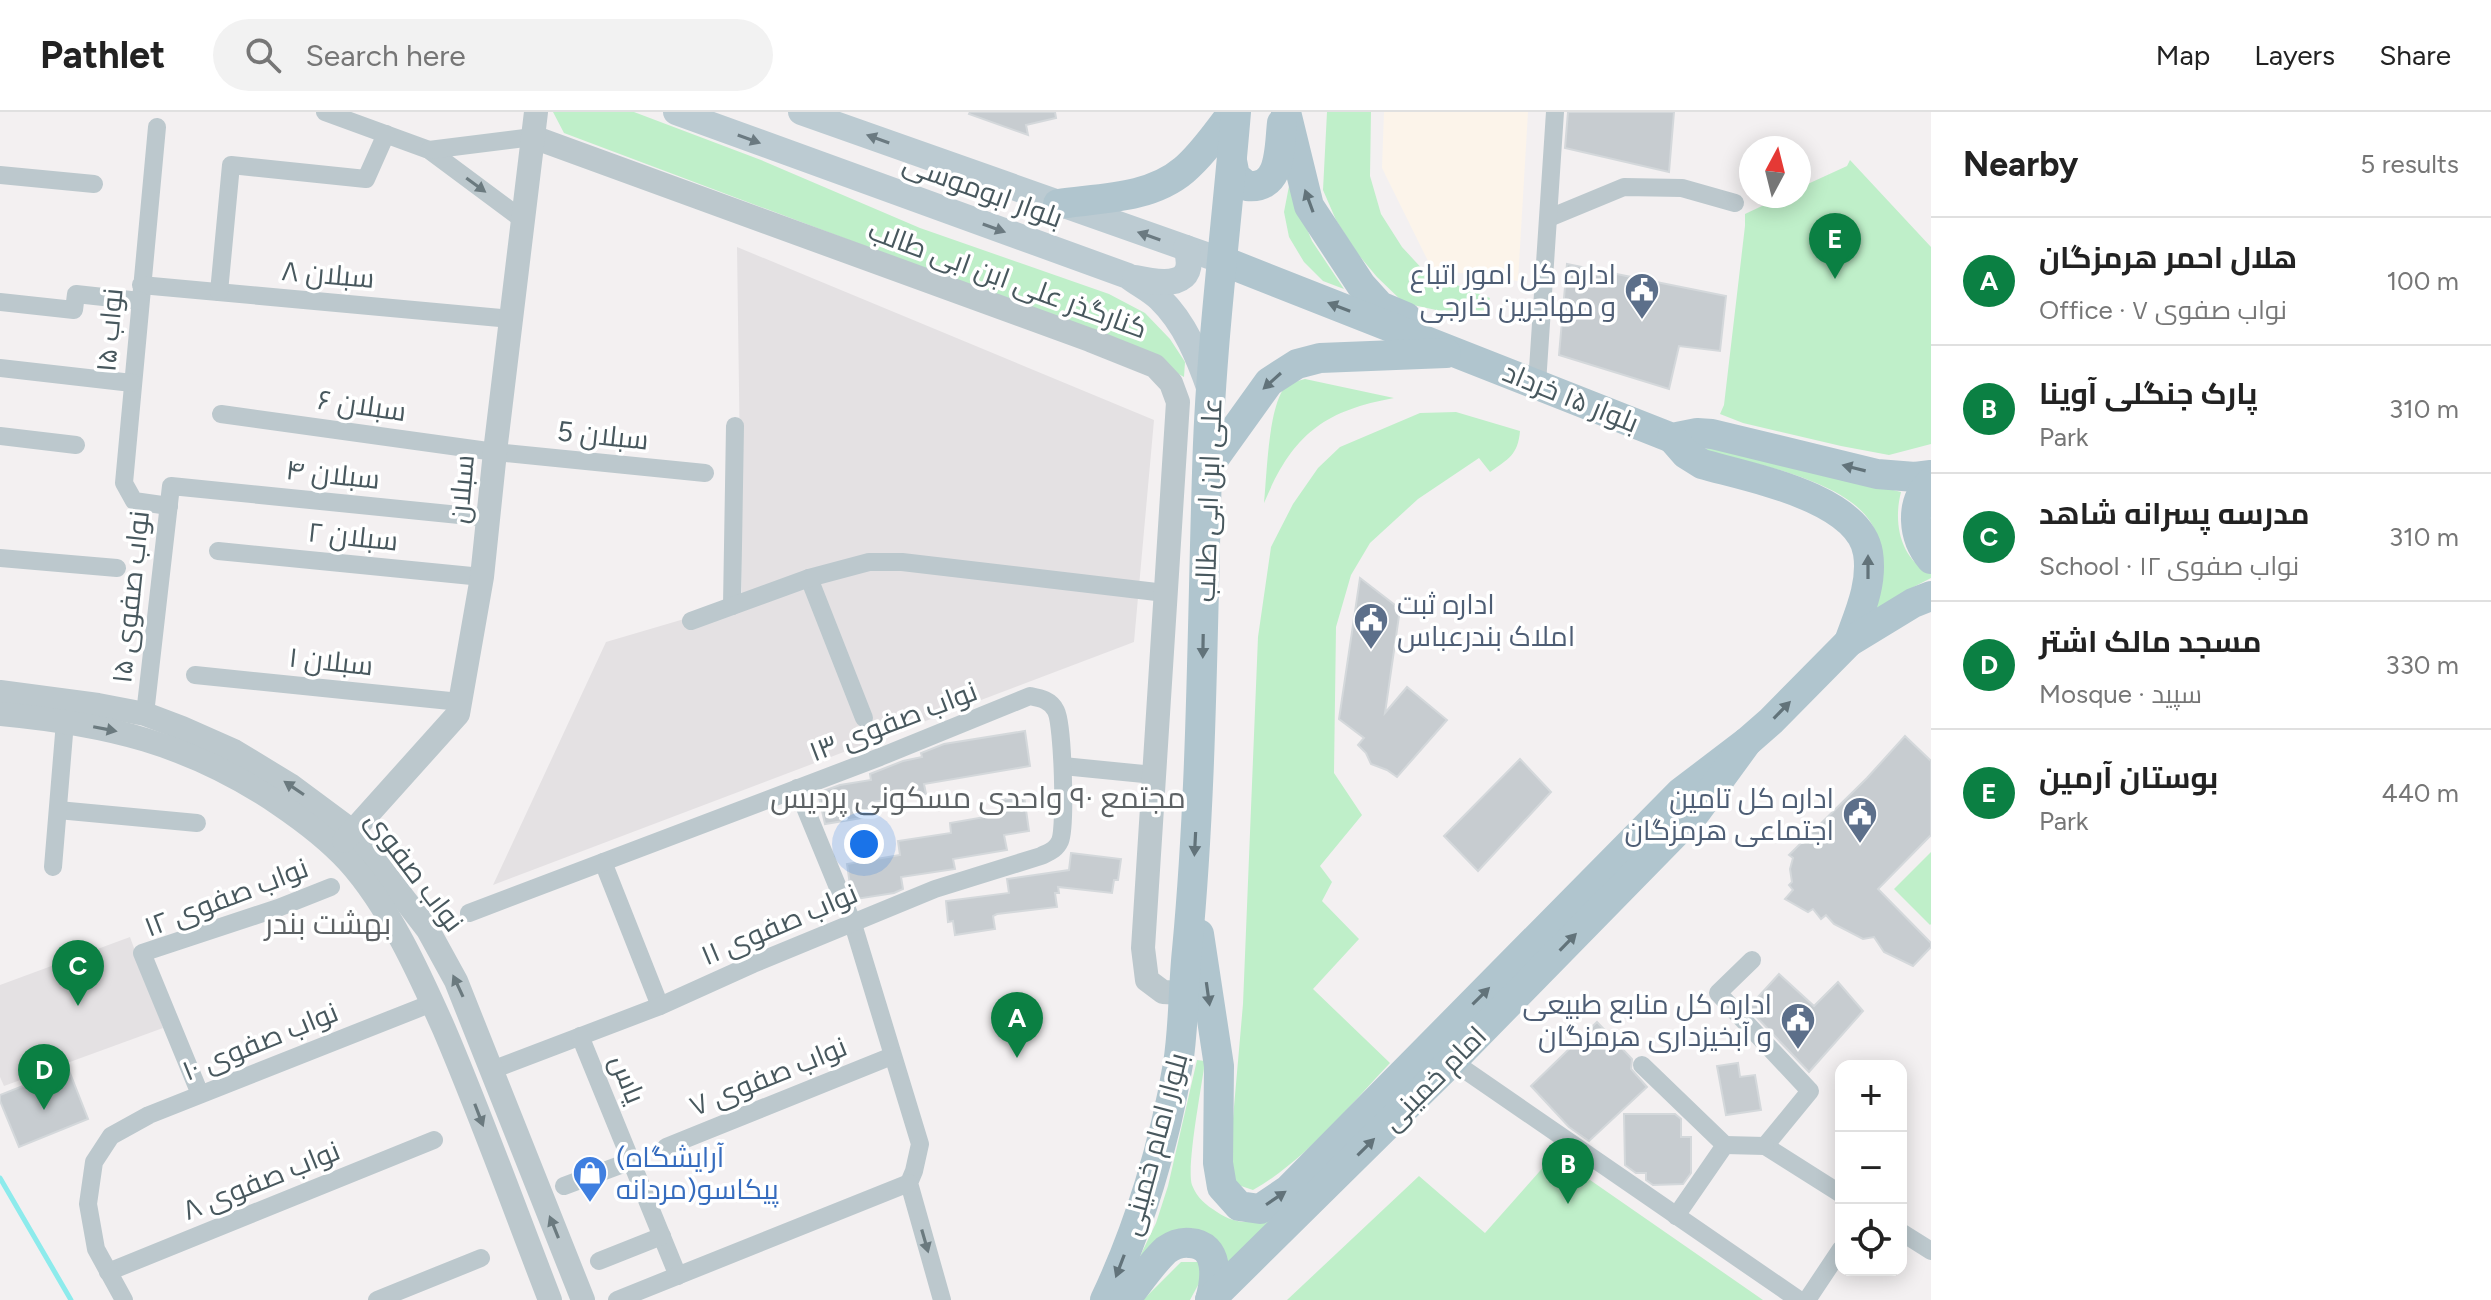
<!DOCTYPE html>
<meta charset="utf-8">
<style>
:root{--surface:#fff;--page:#f2f2f2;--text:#222;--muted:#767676;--line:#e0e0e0;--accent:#0b8043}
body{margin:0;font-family:Figtree,Cairo,sans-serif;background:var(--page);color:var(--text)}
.controls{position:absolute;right:24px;bottom:24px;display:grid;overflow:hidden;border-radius:16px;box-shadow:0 4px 20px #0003}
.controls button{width:72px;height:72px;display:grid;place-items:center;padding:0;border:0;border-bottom:2px solid var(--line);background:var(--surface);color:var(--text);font:40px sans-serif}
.compass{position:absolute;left:1739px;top:24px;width:72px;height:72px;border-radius:50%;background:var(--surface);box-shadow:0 4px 20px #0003;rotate:7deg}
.you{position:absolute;left:864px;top:732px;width:28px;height:28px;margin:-20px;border:6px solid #fff;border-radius:50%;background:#1a73e8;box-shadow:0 0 0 12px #1a73e833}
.badge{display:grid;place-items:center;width:52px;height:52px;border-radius:50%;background:var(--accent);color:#fff;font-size:26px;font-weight:700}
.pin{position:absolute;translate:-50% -66px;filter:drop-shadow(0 2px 4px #0008)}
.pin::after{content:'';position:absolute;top:42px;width:28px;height:24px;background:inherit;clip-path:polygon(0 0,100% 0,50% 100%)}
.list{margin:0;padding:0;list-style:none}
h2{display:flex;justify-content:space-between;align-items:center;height:104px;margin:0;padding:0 32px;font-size:34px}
h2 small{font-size:26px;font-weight:400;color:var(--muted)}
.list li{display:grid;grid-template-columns:52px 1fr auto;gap:24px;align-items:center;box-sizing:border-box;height:128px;padding:0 32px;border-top:2px solid var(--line)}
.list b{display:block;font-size:30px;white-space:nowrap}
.list p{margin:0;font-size:26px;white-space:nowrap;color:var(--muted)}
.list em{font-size:26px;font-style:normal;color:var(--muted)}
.icon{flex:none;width:44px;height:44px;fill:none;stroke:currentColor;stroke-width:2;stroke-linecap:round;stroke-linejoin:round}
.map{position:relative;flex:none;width:1931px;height:1188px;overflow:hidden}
header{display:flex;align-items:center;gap:48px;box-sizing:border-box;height:112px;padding:0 40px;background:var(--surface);border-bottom:2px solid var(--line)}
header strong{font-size:38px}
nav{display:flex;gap:44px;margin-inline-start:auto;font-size:28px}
.search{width:560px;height:72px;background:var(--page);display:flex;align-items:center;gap:20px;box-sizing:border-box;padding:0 28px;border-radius:44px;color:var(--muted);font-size:30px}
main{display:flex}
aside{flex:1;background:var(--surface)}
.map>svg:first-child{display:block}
.commercial{fill:#fcf4ea}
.education{fill:#e4e1e3}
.green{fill:#bfefc9}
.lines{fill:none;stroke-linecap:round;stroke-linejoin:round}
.stream{stroke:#8debec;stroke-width:5}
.building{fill:#c7ccd0;stroke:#d4d8db;stroke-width:2}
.minor{stroke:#bcc8cd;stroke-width:18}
.tertiary{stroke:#bcc8cd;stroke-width:24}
.secondary{stroke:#bccbd2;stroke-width:26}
.primary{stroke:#b0c5ce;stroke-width:30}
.oneway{fill:#6b7a81}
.oneway2{fill:#6b7a7f}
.oneway3{fill:#62737a}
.labels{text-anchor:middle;stroke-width:7;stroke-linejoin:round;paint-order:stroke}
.street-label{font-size:28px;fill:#48585e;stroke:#fff}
.service-label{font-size:28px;fill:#4e5e75;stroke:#fff;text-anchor:end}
.shop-label{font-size:28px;fill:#366cbe;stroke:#fff;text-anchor:start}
.neighbourhood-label{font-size:30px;fill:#5d6265;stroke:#fff}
</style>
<header>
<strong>Pathlet</strong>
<div class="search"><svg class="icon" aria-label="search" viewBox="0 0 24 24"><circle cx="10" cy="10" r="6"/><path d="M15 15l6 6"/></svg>Search here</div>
<nav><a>Map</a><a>Layers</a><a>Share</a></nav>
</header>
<main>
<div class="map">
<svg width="1931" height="1188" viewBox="0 0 1931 1188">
<rect width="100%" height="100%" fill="#f3f0f1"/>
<!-- commercial -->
<path class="commercial" d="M1384,0H1528L1518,169L1432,157L1382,56Z"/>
<!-- education -->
<g class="education">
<path d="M737,135L1154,308L1134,530L493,773L606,530L742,490Z"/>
<path d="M130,825L163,916L4,974L0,965V873Z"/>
</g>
<!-- green -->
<g class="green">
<path d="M553,0H634L761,48L920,116L1109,182L1145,201L1170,227L1185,250L1184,265L1175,260L1163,246L564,21Z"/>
<path d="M1327,0H1371L1370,64L1381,102L1402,135L1426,161L1490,186L1482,208L1404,191L1377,165L1357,141L1336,108L1323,78Z"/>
<path d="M1850,48L1931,135V332L1889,343L1841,334L1743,311L1720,302L1724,293L1745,114V102L1783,84H1799V76L1847,54Z"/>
<path d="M1289,74L1312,129L1344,177L1323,169L1304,150L1289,125L1284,100Z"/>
<path d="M1305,267L1394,286C1322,299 1292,324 1264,391C1267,365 1268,290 1287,273C1292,270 1299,269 1305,267Z"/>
<path d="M1456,300L1520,319C1518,343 1508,347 1490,360L1479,346L1418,387L1370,431L1351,463L1336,515L1334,661L1362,703L1320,754L1332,770L1322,789L1359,827L1313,877L1390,951C1348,995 1306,1048 1253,1078L1235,1072L1229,1052L1243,892L1258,525L1271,435L1293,392L1318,356L1340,335L1420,301Z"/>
<path d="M1718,334L1901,380C1893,411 1900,447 1931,462V466L1902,481L1873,505C1874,488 1881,439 1877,425C1864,370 1750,351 1702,338Z"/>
<path d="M1931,740V812L1930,813L1894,777Z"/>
<path d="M1197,948L1205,949C1202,973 1186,1055 1192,1073C1197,1086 1206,1093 1217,1100C1253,1124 1274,1099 1304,1078L1224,1159L1211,1127L1130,1165L1156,1111L1168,1074Z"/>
<path d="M1554,1043L1763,1188H1287L1419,1064L1485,1121Z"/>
<path d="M1181,1150H1199L1204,1162L1190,1188H1143Z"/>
</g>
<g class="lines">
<!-- stream -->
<path class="stream" d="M0,1066L71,1188"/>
</g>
<!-- building -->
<g class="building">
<path d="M970,0H1055L1056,6L1026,13L1028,23L969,2Z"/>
<path d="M1568,0H1674L1669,60L1565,36Z"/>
<path d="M1567,152L1726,184L1720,239L1679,234L1669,277L1559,243Z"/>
<path d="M1360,466L1400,497L1385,601L1407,575L1447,608L1397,665L1387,658L1371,652L1366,641L1358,633L1364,626L1339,607Z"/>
<path d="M1025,619L1030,654L924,672L926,682L872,690L874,704L825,712L818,681L840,673L871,668L870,662L903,649L922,645L921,641L944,632Z"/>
<path d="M1905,624L1931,649V723L1878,777L1931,831V835L1913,854L1884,840L1874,825L1863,827L1834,812L1826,803L1821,807L1813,797L1808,800L1785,787L1793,778L1789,773L1792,770L1790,757L1793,746L1789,743L1867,666Z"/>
<path d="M1520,647L1551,680L1478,759L1444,724Z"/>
<path d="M1024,684L1029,719L1004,723L1007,738L953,747L955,757L901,765L903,777L894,781L856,787L850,773L847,752L900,743L898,729L951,721L950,711L1002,702L1000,688Z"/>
<path d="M1071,741L1121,747L1118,768H1114L1112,781L1058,775L1059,781H1055L1057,795L997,802L993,804L995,817L955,823L953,809L948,810L946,789L1009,781L1007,767L1069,758Z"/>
<path d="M1779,862L1814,894L1838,870L1863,899L1809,960L1748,896Z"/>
<path d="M1597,910L1632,947L1631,957L1647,975L1589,1029L1569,1015L1531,974Z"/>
<path d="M1738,951L1740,965L1755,963L1761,998L1726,1003L1717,954Z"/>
<path d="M68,956L88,1007L19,1035L0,989V983Z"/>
<path d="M1624,1002H1675L1681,1007V1025H1691V1061L1683,1072L1653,1073L1646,1068V1061H1636L1625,1053Z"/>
</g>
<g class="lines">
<!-- minor -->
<g class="minor">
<path d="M325,0L429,38L523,108"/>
<path d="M157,15L124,371L134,389L169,394"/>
<path d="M429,38L533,25"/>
<path d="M0,63L94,72"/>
<path d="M1549,106L1624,75L1682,76L1735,91"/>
<path d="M141,173L511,207"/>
<path d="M219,180L231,53L366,67L386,22"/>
<path d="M0,190L74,198L76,182L140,189"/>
<path d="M0,256L132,271"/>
<path d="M1537,272L1555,0"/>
<path d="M221,302L495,340L705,361"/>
<path d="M0,324L76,333"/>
<path d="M218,439L482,465"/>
<path d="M0,446L117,456"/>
<path d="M809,466L864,606"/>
<path d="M732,494L735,314"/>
<path d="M691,509L809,466L869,450H902L1165,481"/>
<path d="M195,563L460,590"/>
<path d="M145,602L171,374L489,406"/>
<path d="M1063,654L1154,663"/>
<path d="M797,676L853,812L920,1032L914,1059L909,1071L942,1188"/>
<path d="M58,698L197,711"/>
<path d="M603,750L660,894"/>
<path d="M53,755L65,610"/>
<path d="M469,801L880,645L1030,584C1040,586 1051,588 1056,599C1063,613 1066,715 1060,729C1056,738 1049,740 1041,744L935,777L753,852L660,894L492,958"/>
<path d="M1752,848L1718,881L1810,979L1765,1034L1841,1082"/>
<path d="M580,924L678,1164"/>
<path d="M1452,949L1799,1188"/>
<path d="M1642,953L1725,1033L1676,1104"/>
<path d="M200,982L142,841L278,796L331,775"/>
<path d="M1725,1033L1765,1034"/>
<path d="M666,1035L892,944"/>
<path d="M564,1074L631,1049"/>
<path d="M1901,1120L1931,1139"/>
<path d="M599,1149L662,1124"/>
<path d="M108,1160L434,1028"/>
<path d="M124,1188L96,1137L88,1092L94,1050L111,1024L149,1003L432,891"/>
<path d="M377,1188L481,1146"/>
<path d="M617,1188L909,1071"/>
<path d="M1807,1188L1841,1137"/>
</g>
<!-- tertiary -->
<g class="tertiary">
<path d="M533,25L1090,228L1155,254L1171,271L1178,290L1143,836L1147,868L1163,880L1182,881"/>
<path d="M0,580L98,593L145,602L182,616L234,639L290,673L352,719L428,818L456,869L583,1188"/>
<path d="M0,602C106,612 189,631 279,692C304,709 328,727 348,749C389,794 420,863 444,917C482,1006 515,1098 550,1188"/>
<path d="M344,729L458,602L482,465L495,340L536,0"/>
</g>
<!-- secondary -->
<g class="secondary">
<path d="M676,0L1128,164C1138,172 1151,178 1160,187C1185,211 1199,246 1210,278"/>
<path d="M801,0L1223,149"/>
<path d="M1135,166C1162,172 1199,177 1186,136"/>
</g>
<!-- primary -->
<g class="primary">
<path d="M1286,0L1309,94L1361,173L1380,194L1406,205"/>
<path d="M1232,49L1235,64L1247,74C1282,78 1279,36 1282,11"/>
<path d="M1058,92C1100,86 1150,87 1184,58C1203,42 1218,19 1233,0"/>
<path d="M1223,149L1672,326L1697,321L1712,322L1877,362L1915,365L1931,363"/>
<path d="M1672,326L1686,342L1702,352C1747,365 1859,385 1868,441C1873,472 1859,502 1849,530"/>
<path d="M1208,355L1269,270L1297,252L1320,246L1446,241"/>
<path d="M1931,370C1909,391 1913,426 1931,447"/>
<path d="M1199,822L1219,954L1218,1051L1222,1075L1239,1094L1260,1097L1288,1078L1680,681L1747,630"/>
<path d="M1105,1188C1139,1116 1165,1031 1178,952C1184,914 1183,876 1187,838C1202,679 1202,520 1207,361C1210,241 1226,120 1236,0"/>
<path d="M1125,1188C1138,1172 1151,1152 1166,1138C1173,1133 1182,1130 1190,1131C1220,1133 1216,1167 1210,1188"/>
<path d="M1210,1188L1452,949L1696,700L1747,630L1771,609L1849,530L1913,491L1931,484"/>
</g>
</g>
<!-- one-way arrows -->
<defs><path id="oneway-solid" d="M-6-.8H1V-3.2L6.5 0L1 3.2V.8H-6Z" transform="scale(2)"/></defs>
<g class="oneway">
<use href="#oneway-solid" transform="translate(749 27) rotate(20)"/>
<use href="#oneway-solid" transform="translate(878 27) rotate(-160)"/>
<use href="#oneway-solid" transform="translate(994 116) rotate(20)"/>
<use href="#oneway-solid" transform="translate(1149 124) rotate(-161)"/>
</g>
<g class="oneway2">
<use href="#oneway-solid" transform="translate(476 73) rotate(36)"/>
<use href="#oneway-solid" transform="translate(105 617) rotate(11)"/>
<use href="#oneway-solid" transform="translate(294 676) rotate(-146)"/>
<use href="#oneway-solid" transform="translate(458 874) rotate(-115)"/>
<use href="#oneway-solid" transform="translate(479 1003) rotate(69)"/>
<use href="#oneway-solid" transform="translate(554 1115) rotate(-112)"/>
<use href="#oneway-solid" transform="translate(925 1129) rotate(74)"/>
</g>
<g class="oneway3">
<use href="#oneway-solid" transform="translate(1309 89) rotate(-110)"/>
<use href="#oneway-solid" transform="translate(1339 195) rotate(-159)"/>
<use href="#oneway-solid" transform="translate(1272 269) rotate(138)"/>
<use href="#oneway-solid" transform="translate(1854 356) rotate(-166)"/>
<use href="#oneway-solid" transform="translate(1868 455) rotate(-90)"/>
<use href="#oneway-solid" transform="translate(1203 534) rotate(91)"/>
<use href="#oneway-solid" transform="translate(1782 598) rotate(-46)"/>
<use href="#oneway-solid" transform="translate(1195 732) rotate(93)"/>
<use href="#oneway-solid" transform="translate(1568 830) rotate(-46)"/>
<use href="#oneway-solid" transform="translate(1208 882) rotate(82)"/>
<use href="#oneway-solid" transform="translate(1481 884) rotate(-45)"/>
<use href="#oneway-solid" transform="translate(1366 1035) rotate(-45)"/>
<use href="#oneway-solid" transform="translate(1276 1086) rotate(-34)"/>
<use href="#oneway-solid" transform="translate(1120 1154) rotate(111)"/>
</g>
<!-- icons -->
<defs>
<symbol id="civic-pin" viewBox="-11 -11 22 30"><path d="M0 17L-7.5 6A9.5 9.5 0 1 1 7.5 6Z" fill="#5c6f8a" stroke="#fff"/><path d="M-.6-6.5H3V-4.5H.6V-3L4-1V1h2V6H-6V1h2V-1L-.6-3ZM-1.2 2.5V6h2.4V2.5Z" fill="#fff"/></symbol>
<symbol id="shop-pin" viewBox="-11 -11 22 30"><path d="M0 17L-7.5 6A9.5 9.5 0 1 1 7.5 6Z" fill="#3f7fe0" stroke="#fff"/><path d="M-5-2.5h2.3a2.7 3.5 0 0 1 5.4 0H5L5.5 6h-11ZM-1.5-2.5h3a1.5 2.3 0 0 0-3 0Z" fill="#fff"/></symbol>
</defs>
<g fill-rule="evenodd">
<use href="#civic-pin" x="1622" y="158" width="40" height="54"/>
<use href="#civic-pin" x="1351" y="488" width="40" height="54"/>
<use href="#civic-pin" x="1840" y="682" width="40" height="54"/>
<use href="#civic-pin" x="1778" y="888" width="40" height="54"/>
<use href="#shop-pin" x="570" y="1041" width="40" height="54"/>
</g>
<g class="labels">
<!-- street labels -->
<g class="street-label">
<text transform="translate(983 78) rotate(20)" y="10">بلوار ابوموسی</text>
<text transform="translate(328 162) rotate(5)" y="10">سبلان ۸</text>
<text transform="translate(1008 167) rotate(20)" y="10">کنارگذر علی ابن ابی طالب</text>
<text transform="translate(109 218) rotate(-85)" y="10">نواب ۱۵</text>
<text transform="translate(1571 285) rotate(22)" y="10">بلوار ۱۵ خرداد</text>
<text transform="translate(362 293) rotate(8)" y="10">سبلان ۶</text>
<text transform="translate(603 323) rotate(6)" y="10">سبلان 5</text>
<text transform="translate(333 362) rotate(6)" y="10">سبلان ۴</text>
<text transform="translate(461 377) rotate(-85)" y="10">سبلان</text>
<text transform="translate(1208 388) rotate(-88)" y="10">علی ابن ابی طالب</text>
<text transform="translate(353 424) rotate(6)" y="10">سبلان ۲</text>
<text transform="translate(130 485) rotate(-84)" y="10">نواب صفوی ۱۵</text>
<text transform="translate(331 549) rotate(6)" y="10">سبلان ۱</text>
<text transform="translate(893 609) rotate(-21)" y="10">نواب صفوی ۱۳</text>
<text transform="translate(415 759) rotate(53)" y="10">نواب صفوی</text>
<text transform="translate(226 785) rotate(-21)" y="10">نواب صفوی ۱۲</text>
<text transform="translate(779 812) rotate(-23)" y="10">نواب صفوی ۱۱</text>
<text transform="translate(260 929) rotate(-22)" y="10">نواب صفوی ۱۰</text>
<text transform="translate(768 964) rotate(-22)" y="10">نواب صفوی ۷</text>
<text transform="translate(1434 966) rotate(-45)" y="10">امام خمینی</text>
<text transform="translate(628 967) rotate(68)" y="10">یاس</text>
<text transform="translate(1154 1032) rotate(-75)" y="10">بلوار امام خمینی</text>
<text transform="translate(261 1068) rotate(-22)" y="10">نواب صفوی ۸</text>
</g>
<!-- service labels -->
<g class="service-label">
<text x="1616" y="172">اداره کل امور اتباع<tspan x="1616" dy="32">و مهاجرین خارجی</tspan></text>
<text x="1397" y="502" text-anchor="start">اداره ثبت<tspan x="1397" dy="32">املاک بندرعباس</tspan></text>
<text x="1834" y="696">اداره کل تامین<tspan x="1834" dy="32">اجتماعی هرمزگان</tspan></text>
<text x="1772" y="902">اداره کل منابع طبیعی<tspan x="1772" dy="32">و آبخیزداری هرمزگان</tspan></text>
</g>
<!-- shop labels -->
<g class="shop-label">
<text x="616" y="1055">(آرایشگاه<tspan x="616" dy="32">پیکاسو(مردانه</tspan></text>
</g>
<!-- neighbourhood labels -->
<g class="neighbourhood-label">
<text x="978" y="696">مجتمع ٩٠ واحدی مسکونی پردیس</text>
<text x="328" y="822">بهشت بندر</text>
</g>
</g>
</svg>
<div class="controls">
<button>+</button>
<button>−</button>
<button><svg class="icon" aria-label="locate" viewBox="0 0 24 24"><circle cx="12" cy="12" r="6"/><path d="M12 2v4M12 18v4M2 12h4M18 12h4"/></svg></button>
</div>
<svg class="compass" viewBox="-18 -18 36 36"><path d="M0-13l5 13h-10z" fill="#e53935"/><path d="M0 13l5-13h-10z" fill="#767676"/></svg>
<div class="you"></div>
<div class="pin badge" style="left:1017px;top:946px">A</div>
<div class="pin badge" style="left:1568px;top:1092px">B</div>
<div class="pin badge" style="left:78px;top:894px">C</div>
<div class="pin badge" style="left:44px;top:998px">D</div>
<div class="pin badge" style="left:1835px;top:167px">E</div>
</div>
<aside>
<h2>Nearby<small>5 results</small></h2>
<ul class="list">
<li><span class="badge">A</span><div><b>هلال احمر هرمزگان</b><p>Office · نواب صفوی ۷</p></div><em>100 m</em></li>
<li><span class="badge">B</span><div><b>پارک جنگلی آوینا</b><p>Park</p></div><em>310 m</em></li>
<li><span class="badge">C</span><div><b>مدرسه پسرانه شاهد</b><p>School · نواب صفوی ۱۲</p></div><em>310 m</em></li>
<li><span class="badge">D</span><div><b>مسجد مالک اشتر</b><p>Mosque · سپید</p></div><em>330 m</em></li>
<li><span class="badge">E</span><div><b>بوستان آرمین</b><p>Park</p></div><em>440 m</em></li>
</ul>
</aside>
</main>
